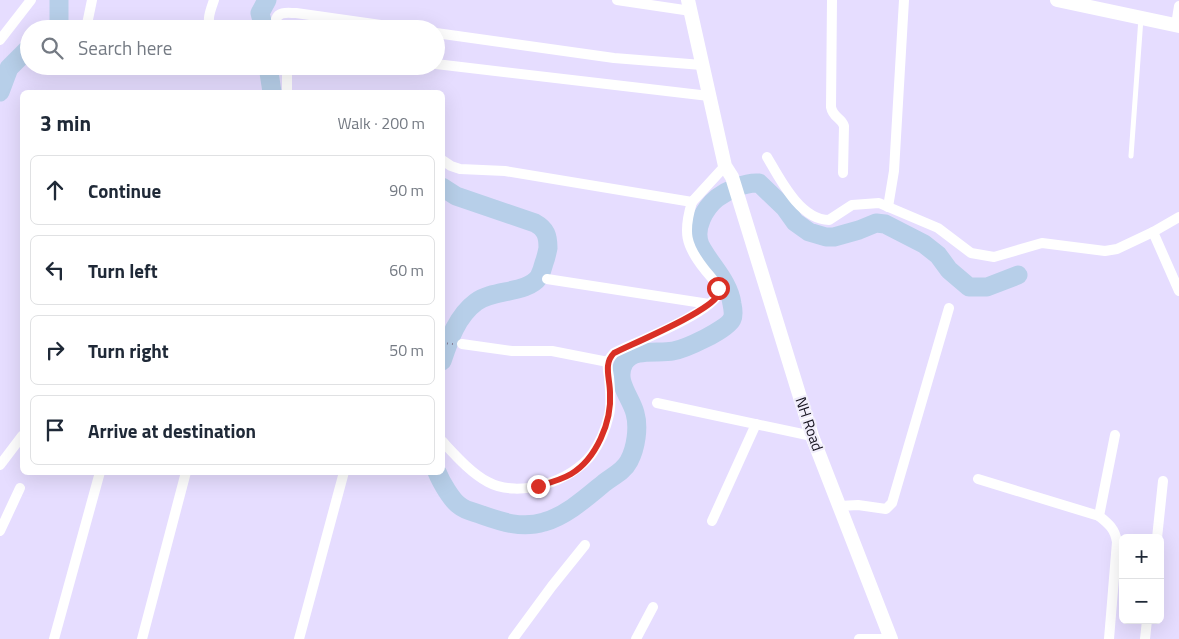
<!DOCTYPE html>
<meta charset="utf-8">
<style>
:root{--surface:#fff;--page:#f2f2f3;--text:#1f2937;--muted:#747a83;--line:#e0e1e3}
body{margin:0;font-family:"Titillium Web",sans-serif;background:var(--page);color:var(--text)}
.controls{position:absolute;right:15px;bottom:15px;display:grid;overflow:hidden;border-radius:8px;box-shadow:0 5px 20px #0002}
.controls button{width:45px;height:45px;display:grid;place-items:center;padding:0;border:0;border-bottom:1px solid var(--line);background:var(--surface);color:var(--text);font:25px sans-serif}
.stop{position:absolute;width:15px;height:15px;margin:-11px;border:4px solid #d93025;border-radius:50%;background:#fff}
.stop.end{background:#d93025;border-color:#fff;box-shadow:0 1px 5px #0008}
.list{margin:0;padding:0;list-style:none}
h2{display:flex;justify-content:space-between;align-items:center;height:65px;margin:0;padding:0 20px;font-size:21px}
h2 small{font-size:16px;font-weight:400;color:var(--muted)}
.list li{display:grid;grid-template-columns:32px 1fr auto;gap:15px;align-items:center;box-sizing:border-box;height:70px;margin:0 10px 10px;padding:0 10px;border:1px solid var(--line);border-radius:8px}
.list b{display:block;font-size:19px;white-space:nowrap}
.list em{font-size:16px;font-style:normal;color:var(--muted)}
.icon{flex:none;width:28px;height:28px;fill:none;stroke:currentColor;stroke-width:2;stroke-linecap:round;stroke-linejoin:round}
.map{position:relative;flex:none;width:1179px;height:639px;overflow:hidden}
.search{position:absolute;background:var(--surface);box-shadow:0 5px 20px #0002;left:20px;top:20px;width:425px;height:55px;display:flex;align-items:center;gap:12px;box-sizing:border-box;padding:0 18px;border-radius:28px;color:var(--muted);font-size:19px}
.panel{position:absolute;background:var(--surface);box-shadow:0 5px 20px #0002;left:20px;top:90px;width:425px;height:385px;border-radius:8px}
.map>svg:first-child{display:block}
.lines{fill:none;stroke-linecap:round;stroke-linejoin:round}
.river{stroke:#b7cfe9;stroke-width:19}
.path{stroke:#89839b;stroke-width:2;stroke-dasharray:1 4;stroke-linecap:butt}
.service{stroke:#fff;stroke-width:5}
.minor{stroke:#fff;stroke-width:10}
.secondary{stroke:#fff;stroke-width:14}
.route{stroke:#d93025;stroke-width:6}
.labels{text-anchor:middle;stroke-width:4.5;stroke-linejoin:round;paint-order:stroke}
.street-label{font-size:15px;fill:#15121d;stroke:#f1eefb}
</style>
<div class="map">
<svg width="1179" height="639" viewBox="0 0 1179 639">
<rect width="100%" height="100%" fill="#e6ddff"/>
<g class="lines">
<!-- river -->
<g class="river">
<path d="M55,29L59,23V0"/>
<path d="M264,29L260,13L267,0"/>
<path d="M268,66L272,92"/>
<path d="M0,92L9,68L29,48"/>
<path d="M442,187L456,196L535,223C546,229 548,236 548,248C547,253 546,258 544,263C543,267 541,273 539,277C527,294 493,289 476,302C457,316 449,340 442,361"/>
<path d="M437,472C441,482 452,501 460,506C466,511 475,512 482,515C502,522 522,529 544,522C566,516 587,497 604,483C613,476 624,471 629,461C636,448 639,427 635,413C631,397 614,381 624,363C633,347 658,354 673,351C685,349 727,330 732,319C734,315 733,309 732,304C729,281 710,265 700,245C693,228 705,208 717,198C728,190 745,182 759,183L785,208L795,222L809,232L826,237H834L859,230L876,223L885,224L924,244L938,255L949,270L969,287H987L1018,275"/>
</g>
<!-- path -->
<path class="path" d="M442,343L453,344"/>
<!-- service -->
<path class="service" d="M1131,156L1141,18"/>
<!-- minor -->
<g class="minor">
<path d="M617,0L691,11"/>
<path d="M832,0L831,107C833,118 841,117 844,126L843,173"/>
<path d="M1176,25L1179,6"/>
<path d="M86,29L92,0"/>
<path d="M211,29C206,20 211,9 214,0"/>
<path d="M279,29L276,19C279,11 288,13 296,13L409,29"/>
<path d="M436,33L614,58L702,65"/>
<path d="M0,40L31,0"/>
<path d="M436,64L709,96"/>
<path d="M287,66V92"/>
<path d="M767,157C780,179 800,220 829,220L852,205L879,203L938,228L971,253L994,257L1042,243L1105,251L1117,249L1153,232L1179,217"/>
<path d="M442,160L451,166L460,169L505,171L692,202L725,166"/>
<path d="M888,207L894,171L904,0"/>
<path d="M1153,232L1179,291"/>
<path d="M547,279L709,304"/>
<path d="M462,344L512,351H552L608,362"/>
<path d="M657,403L812,436"/>
<path d="M442,441C456,456 471,473 488,482C519,499 572,481 592,454C599,444 606,428 609,415C612,403 610,390 609,377C608,372 607,367 608,362C609,358 612,356 614,353C638,341 709,314 719,293C717,283 711,277 705,270C685,245 683,232 692,202"/>
<path d="M0,465L22,436"/>
<path d="M978,479L1099,516"/>
<path d="M840,506L858,505L886,509L892,503L949,308"/>
<path d="M712,521L756,424"/>
<path d="M0,531L20,488"/>
<path d="M1157,538L1163,481"/>
<path d="M54,639L100,472"/>
<path d="M142,639L186,472"/>
<path d="M299,639L344,472"/>
<path d="M513,639L552,586L585,545"/>
<path d="M636,639L653,607"/>
<path d="M859,639H891"/>
<path d="M1109,639L1117,542C1115,529 1109,524 1099,516L1115,435"/>
<path d="M1145,639L1147,620"/>
</g>
<!-- secondary -->
<g class="secondary">
<path d="M688,0L725,166L732,177L812,436L891,639"/>
<path d="M1057,0L1179,26"/>
</g>
</g>
<g class="lines">
<!-- route -->
<path class="route" d="M538,486C549,483 561,480 571,474C596,459 612,422 610,393C610,378 603,364 614,353C634,343 709,312 718,295C719,292 719,292 718,288"/>
</g>
<g class="labels">
<!-- street labels -->
<g class="street-label">
<text transform="translate(809 424) rotate(71)" y="5">NH Road</text>
</g>
</g>
</svg>
<div class="controls">
<button>+</button>
<button>−</button>
</div>
<div class="stop" style="left:718px;top:288px"></div>
<div class="stop end" style="left:538px;top:486px"></div>
<div class="search"><svg class="icon" aria-label="search" viewBox="0 0 24 24"><circle cx="10" cy="10" r="6"/><path d="M15 15l6 6"/></svg>Search here</div>
<section class="panel">
<h2>3 min<small>Walk · 200 m</small></h2>
<ul class="list">
<li><svg class="icon" aria-label="ahead" viewBox="0 0 24 24"><path d="M12 20V5M6 11l6-6 6 6"/></svg><div><b>Continue</b></div><em>90 m</em></li>
<li><svg class="icon" aria-label="left" viewBox="0 0 24 24"><path d="M17 20v-9H6M10 6l-5 5 5 5"/></svg><div><b>Turn left</b></div><em>60 m</em></li>
<li><svg class="icon" aria-label="right" viewBox="0 0 24 24"><path d="M7 20v-9h11M14 6l5 5-5 5"/></svg><div><b>Turn right</b></div><em>50 m</em></li>
<li><svg class="icon" aria-label="arrive" viewBox="0 0 24 24"><path d="M6 21V4h12l-3 4 3 4H6"/></svg><div><b>Arrive at destination</b></div></li>
</ul>
</section>
</div>
